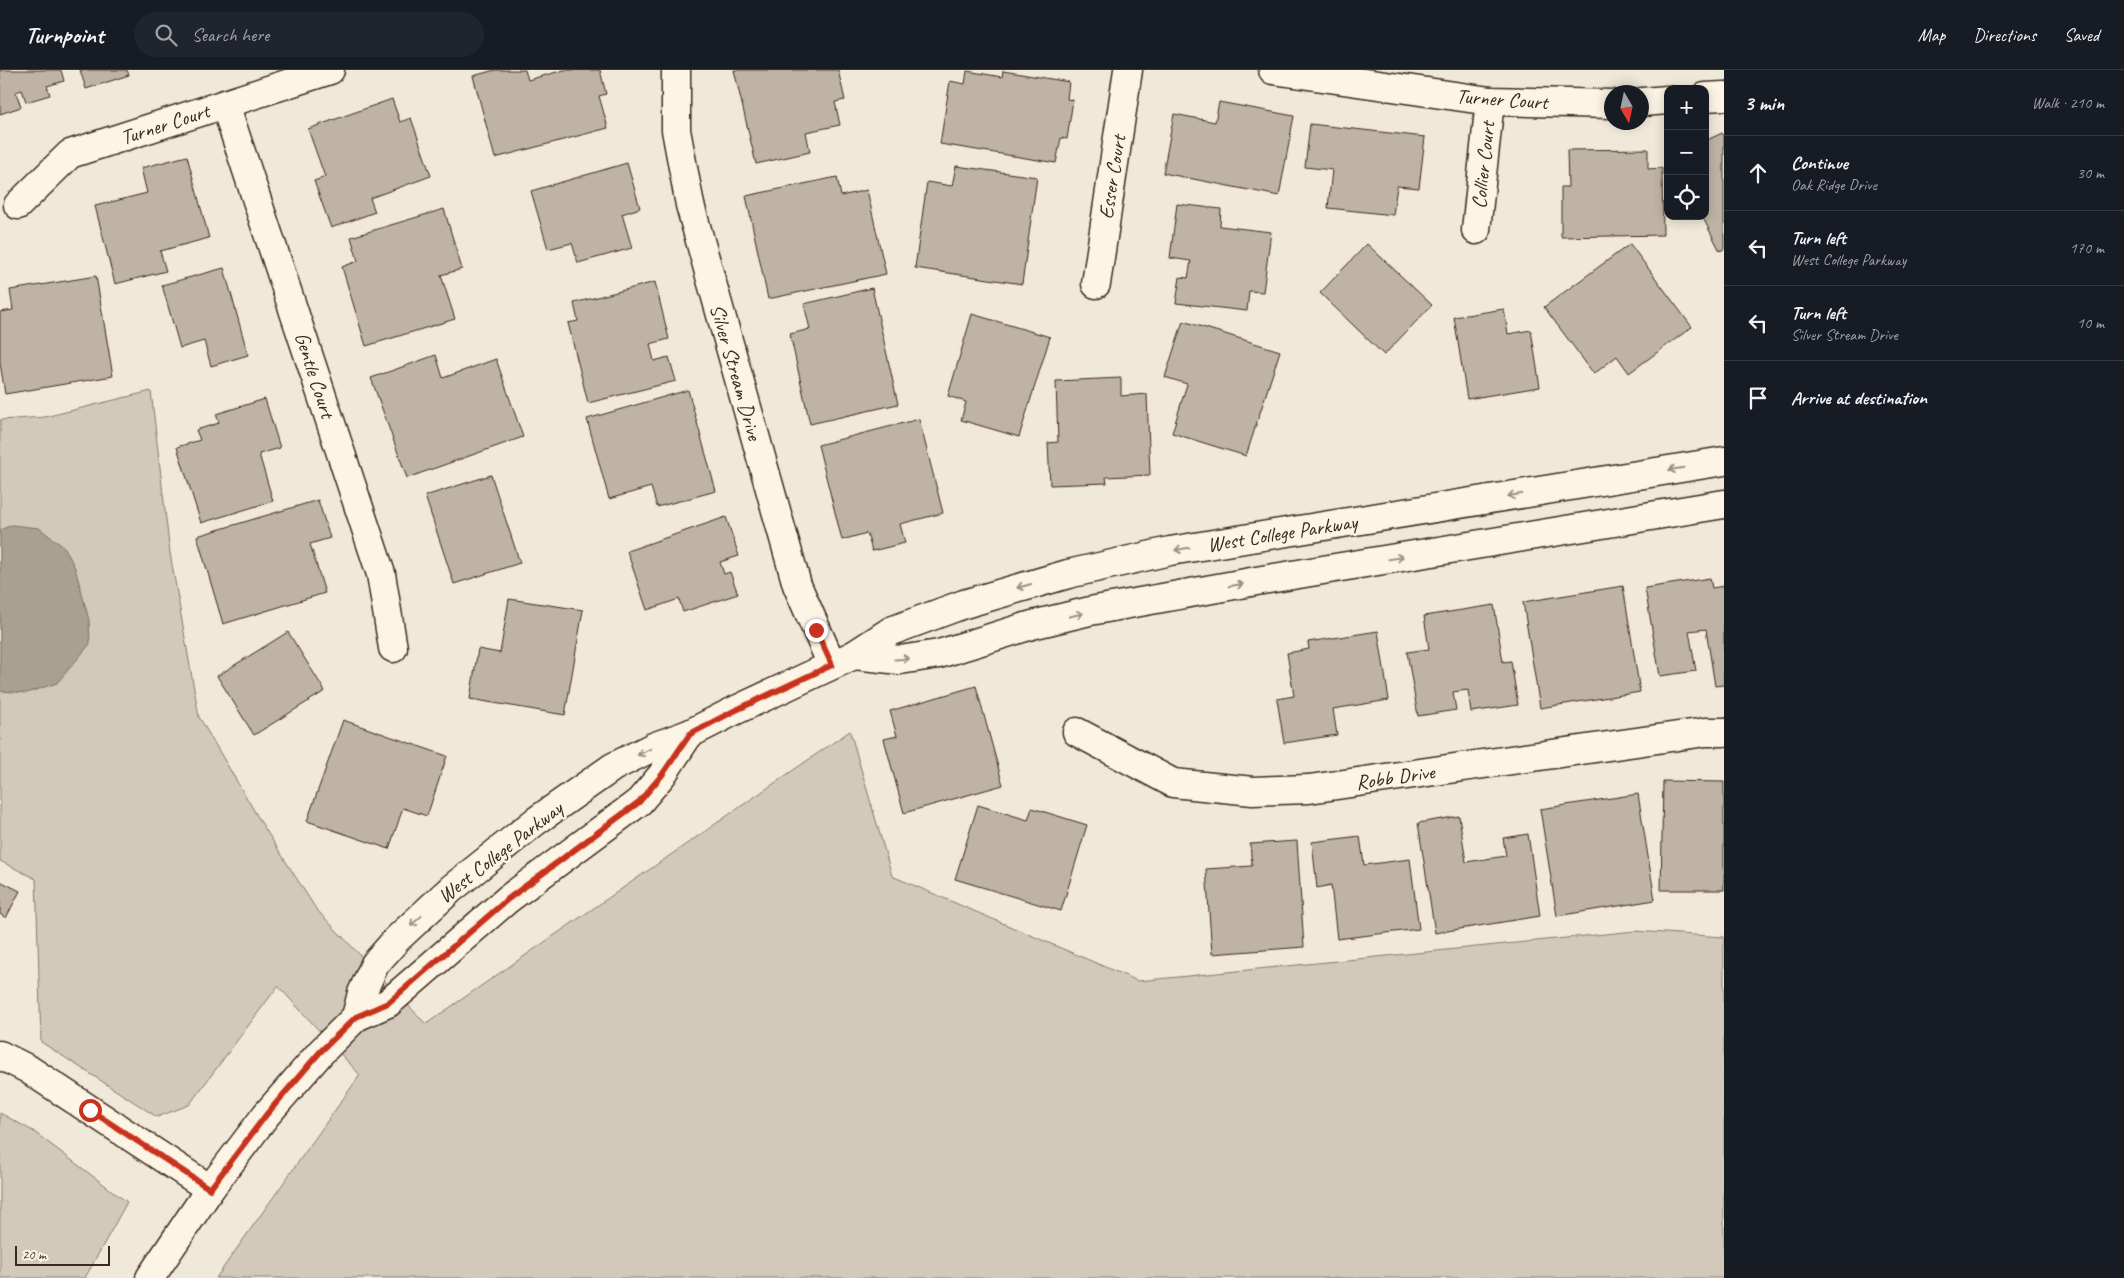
<!DOCTYPE html>
<meta charset="utf-8">
<style>
:root{--surface:#171b24;--page:#20242c;--text:#f1f3f6;--muted:#9ea1a6;--line:#363941}
body{margin:0;font-family:Caveat,sans-serif;background:var(--page);color:var(--text)}
.controls{position:absolute;right:15px;top:15px;display:grid;overflow:hidden;border-radius:10px;box-shadow:0 2px 12px #0003}
.controls button{width:45px;height:45px;display:grid;place-items:center;padding:0;border:0;border-bottom:1px solid var(--line);background:var(--surface);color:var(--text);font:25px sans-serif}
.compass{position:absolute;left:1604px;top:15px;width:45px;height:45px;border-radius:50%;background:var(--surface);box-shadow:0 2px 12px #0003;rotate:171deg}
.scale{position:absolute;left:15px;bottom:12px;width:95px;box-sizing:border-box;padding-left:5px;border:2px solid #3b2a1e;border-top:0;font-size:14px;line-height:18px;white-space:nowrap;color:#3b2a1e;-webkit-text-stroke:4px #fcf5e5;paint-order:stroke}
.stop{position:absolute;width:15px;height:15px;margin:-11px;border:4px solid #c8321e;border-radius:50%;background:#fff}
.stop.end{background:#c8321e;border-color:#fff;box-shadow:0 1px 5px #0008}
.list{margin:0;padding:0;list-style:none}
h2{display:flex;justify-content:space-between;align-items:center;height:65px;margin:0;padding:0 20px;font-size:21px}
h2 small{font-size:16px;font-weight:400;color:var(--muted)}
.list li{display:grid;grid-template-columns:32px 1fr auto;gap:15px;align-items:center;box-sizing:border-box;height:75px;padding:0 20px;border-top:1px solid var(--line)}
.list b{display:block;font-size:19px;white-space:nowrap}
.list p{margin:0;font-size:16px;white-space:nowrap;color:var(--muted)}
.list em{font-size:16px;font-style:normal;color:var(--muted)}
.icon{flex:none;width:28px;height:28px;fill:none;stroke:currentColor;stroke-width:2;stroke-linecap:round;stroke-linejoin:round}
.map{position:relative;flex:none;width:1724px;height:1208px;overflow:hidden}
header{display:flex;align-items:center;gap:30px;box-sizing:border-box;height:70px;padding:0 25px;background:var(--surface);border-bottom:1px solid var(--line)}
header strong{font-size:24px}
nav{display:flex;gap:28px;margin-inline-start:auto;font-size:18px}
.search{width:350px;height:45px;background:var(--page);display:flex;align-items:center;gap:12px;box-sizing:border-box;padding:0 18px;border-radius:28px;color:var(--muted);font-size:19px}
main{display:flex}
aside{flex:1;background:var(--surface)}
.map>svg:first-child{display:block}
.green{fill:#d2c9ba;stroke:#867a6c}
.water{fill:#aaa091;stroke:#7e7163}
.building{fill:#beb3a4;stroke:#3b2a1e}
.lines{fill:none;stroke-linecap:round;stroke-linejoin:round}
.minor-casing{stroke:#3b2a1e;stroke-width:31}
.minor{stroke:#fcf5e5;stroke-width:28}
.oneway{stroke:#9c9082}
.route{stroke:#c8321e;stroke-width:6}
.labels{text-anchor:middle;stroke-width:5;stroke-linejoin:round;paint-order:stroke}
.street-label{font-size:21px;fill:#3b2a1e;stroke:#fcf5e5}
</style>
<header>
<strong>Turnpoint</strong>
<div class="search"><svg class="icon" aria-label="search" viewBox="0 0 24 24"><circle cx="10" cy="10" r="6"/><path d="M15 15l6 6"/></svg>Search here</div>
<nav><a>Map</a><a>Directions</a><a>Saved</a></nav>
</header>
<main>
<div class="map">
<svg width="1724" height="1208" viewBox="0 0 1724 1208">
<rect width="100%" height="100%" fill="#f0e9d9"/>
<filter id="ink" filterUnits="userSpaceOnUse"><feTurbulence type="fractalNoise" baseFrequency=".02" numOctaves="2"/><feDisplacementMap in="SourceGraphic" scale="10" xChannelSelector="R" yChannelSelector="G"/><feConvolveMatrix kernelMatrix="1 2 1 2 8 2 1 2 1" color-interpolation-filters="sRGB"/></filter>
<g filter="url(#ink)">
<!-- green -->
<g class="green">
<path d="M151,321L170,483L199,647L262,754L316,839L426,954L850,661L892,806L1138,911L1635,861L1724,867V1208H216L360,1005L278,916L189,1035L157,1047L41,972L36,809L0,791V350L45,347Z"/>
<path d="M0,1043L33,1061L127,1132L85,1208H0Z"/>
</g>
<!-- water -->
<path class="water" d="M12,455L39,458L65,478L75,498L89,550L90,574L57,613L27,623L0,621V460Z"/>
<!-- building -->
<g class="building">
<path d="M0,0H61L64,11L47,16L50,25L26,32L22,20L16,22L21,37L0,44Z"/>
<path d="M80,0H127L129,5L86,19Z"/>
<path d="M495,0H525L528,10L564,0H600L606,24L599,26L608,58L495,88L473,6Z"/>
<path d="M734,0H838L845,30L835,32L840,55L806,62L810,82L756,94Z"/>
<path d="M967,1L1002,7L1003,1L1069,12L1067,29L1073,30L1067,69L1061,68L1056,93L940,74L950,11L965,14Z"/>
<path d="M392,29L400,52L411,48L431,106L370,128L375,142L331,158L314,111L325,107L308,59Z"/>
<path d="M1219,32L1294,46L1279,126L1163,103L1174,44L1215,52Z"/>
<path d="M1310,54L1425,67L1419,118L1397,116L1393,145L1328,138L1332,100L1305,97Z"/>
<path d="M1722,63L1724,66V179L1720,181L1702,146H1705V71Z"/>
<path d="M1648,79V99L1662,98L1663,165L1561,167V117H1568L1567,80Z"/>
<path d="M187,86L209,168L160,181L166,201L115,214L95,136L147,123L141,98Z"/>
<path d="M627,93L640,138L622,144L632,178L578,193L572,173L548,179L531,121Z"/>
<path d="M956,96L1037,107L1022,214L915,198L927,112L952,116Z"/>
<path d="M837,107L841,126L867,120L886,204L768,229L746,126Z"/>
<path d="M1177,134L1221,139L1220,156L1271,162L1263,222L1249,221L1247,241L1176,233L1180,207L1188,208L1191,191L1170,188Z"/>
<path d="M444,139L462,199L441,205L455,249L366,276L342,197L358,191L351,167Z"/>
<path d="M1367,174L1432,235L1384,285L1320,223Z"/>
<path d="M1630,174L1692,257L1629,303L1617,286L1594,304L1544,237Z"/>
<path d="M224,198L248,285L211,296L204,271L180,278L162,215Z"/>
<path d="M96,206L113,306L5,324L0,293V242L13,240L10,220Z"/>
<path d="M655,212L669,269L650,274L654,291L669,287L676,311L588,333L568,253L578,251L574,233Z"/>
<path d="M872,218L898,334L810,354L790,264L810,259L804,234Z"/>
<path d="M1504,239L1508,264L1531,260L1540,317L1467,329L1454,247Z"/>
<path d="M972,244L1050,267L1019,367L961,350L966,332L948,326Z"/>
<path d="M1183,251L1280,281L1246,386L1172,363L1187,314L1165,307Z"/>
<path d="M436,285L443,308L496,289L523,367L407,408L371,308Z"/>
<path d="M1121,308V326L1147,324L1150,405L1106,407L1107,413L1050,415L1048,373L1058,372L1056,311Z"/>
<path d="M688,320L716,421L657,437L651,417L609,429L587,349Z"/>
<path d="M265,329L280,378L259,384L273,431L201,453L177,377L200,370L196,360L219,353L216,344Z"/>
<path d="M919,349L943,443L900,454L905,473L872,481L867,463L842,470L818,375Z"/>
<path d="M491,405L520,493L454,514L425,426Z"/>
<path d="M318,430L330,468L310,474L325,523L223,554L197,466Z"/>
<path d="M726,447L739,486L720,492L724,504L730,502L738,524L683,542L679,529L647,540L627,481Z"/>
<path d="M1710,508L1712,518L1724,516V615L1715,616L1706,559L1689,561L1696,601L1660,606L1645,518Z"/>
<path d="M1623,516L1640,622L1540,638L1523,532Z"/>
<path d="M509,529L583,540L565,645L470,629L478,579L500,583Z"/>
<path d="M1494,535L1503,592L1511,591L1518,635L1471,642L1468,620L1453,622L1456,640L1418,646L1407,582L1429,579L1424,546Z"/>
<path d="M1378,561L1389,630L1333,639L1337,665L1284,673L1277,629L1294,626L1287,583L1309,579L1308,572Z"/>
<path d="M288,562L325,621L254,665L217,606Z"/>
<path d="M976,616L1003,715L904,743L884,669L897,666L890,641Z"/>
<path d="M343,650L447,686L427,746L403,738L389,779L307,751Z"/>
<path d="M1663,711L1724,712V820H1661Z"/>
<path d="M1638,724L1655,830L1557,846L1540,739Z"/>
<path d="M978,735L1028,750L1032,738L1087,755L1061,841L955,809Z"/>
<path d="M1459,746L1466,792L1506,786L1503,768L1528,764L1540,846L1435,863L1418,753Z"/>
<path d="M1360,766L1364,795L1410,789L1419,859L1337,869L1331,815L1317,818L1312,772Z"/>
<path d="M1297,771L1304,877L1212,884L1206,799L1252,796L1250,774Z"/>
<path d="M0,811L20,821L6,848L0,844Z"/>
</g>
<g class="lines">
<defs>
<g id="minor">
<path d="M676,0V60L690,135L797,515L832,595"/>
<path d="M1273,0L1490,31L1612,34"/>
<path d="M1705,27L1724,26"/>
<path d="M1642,32L1668,30"/>
<path d="M225,34L381,504L393,578"/>
<path d="M18,135L70,84L330,0"/>
<path d="M1476,160L1490,31"/>
<path d="M1096,214L1128,0"/>
<path d="M854,585L900,590L939,584L1032,555L1090,541L1262,510L1724,434"/>
<path d="M1077,662L1173,713L1253,721L1309,719L1706,662H1724"/>
<path d="M356,947L362,923L375,894L397,869L451,819L536,751L613,697L653,677L689,664L734,641L854,585L891,561L964,534L1068,504L1170,481L1724,391"/>
<path d="M0,985L28,999L210,1119"/>
<path d="M150,1208L210,1119L266,1045L321,982L356,947L388,933L508,829L639,732L662,705L689,664"/>
</g>
</defs>
<!-- minor casing -->
<use href="#minor" class="minor-casing"/>
<!-- minor -->
<use href="#minor" class="minor"/>
</g>
<!-- one-way arrows -->
<defs><path id="oneway-shaft" d="M-6 0H5M1.5-3L5.5 0L1.5 3" fill="none" stroke-width="1.6" stroke-linecap="round" stroke-linejoin="round" transform="scale(1.25)"/></defs>
<g class="oneway">
<use href="#oneway-shaft" transform="translate(1676 399) rotate(171)"/>
<use href="#oneway-shaft" transform="translate(1515 425) rotate(171)"/>
<use href="#oneway-shaft" transform="translate(1182 479) rotate(171)"/>
<use href="#oneway-shaft" transform="translate(1396 488) rotate(-9)"/>
<use href="#oneway-shaft" transform="translate(1236 515) rotate(-10)"/>
<use href="#oneway-shaft" transform="translate(1024 516) rotate(164)"/>
<use href="#oneway-shaft" transform="translate(1076 545) rotate(-13)"/>
<use href="#oneway-shaft" transform="translate(902 589) rotate(-3)"/>
<use href="#oneway-shaft" transform="translate(644 682) rotate(153)"/>
<use href="#oneway-shaft" transform="translate(416 851) rotate(137)"/>
</g>
</g>
<g class="lines" filter="url(#ink)">
<!-- route -->
<path class="route" d="M90,1040L210,1119L266,1045L320,982L356,947L388,933L508,829L639,732L662,705L690,664L734,641L832,595L816,560"/>
</g>
<g class="labels">
<!-- street labels -->
<g class="street-label">
<text transform="translate(1502 29) rotate(4)" y="7">Turner Court</text>
<text transform="translate(165 54) rotate(-18)" y="7">Turner Court</text>
<text transform="translate(1483 95) rotate(-84)" y="7">Collier Court</text>
<text transform="translate(1112 107) rotate(-81)" y="7">Esser Court</text>
<text transform="translate(736 302) rotate(74)" y="7">Silver Stream Drive</text>
<text transform="translate(315 305) rotate(72)" y="7">Gentle Court</text>
<text transform="translate(1282 463) rotate(-9)" y="7">West College Parkway</text>
<text transform="translate(1395 707) rotate(-8)" y="7">Robb Drive</text>
<text transform="translate(500 782) rotate(-38)" y="7">West College Parkway</text>
</g>
</g>
</svg>
<div class="controls">
<button>+</button>
<button>−</button>
<button><svg class="icon" aria-label="locate" viewBox="0 0 24 24"><circle cx="12" cy="12" r="6"/><path d="M12 2v4M12 18v4M2 12h4M18 12h4"/></svg></button>
</div>
<svg class="compass" viewBox="-18 -18 36 36"><path d="M0-13l5 13h-10z" fill="#e53935"/><path d="M0 13l5-13h-10z" fill="#9ea1a6"/></svg>
<div class="scale">20 m</div>
<div class="stop" style="left:90px;top:1040px"></div>
<div class="stop end" style="left:816px;top:560px"></div>
</div>
<aside>
<h2>3 min<small>Walk · 210 m</small></h2>
<ul class="list">
<li><svg class="icon" aria-label="ahead" viewBox="0 0 24 24"><path d="M12 20V5M6 11l6-6 6 6"/></svg><div><b>Continue</b><p>Oak Ridge Drive</p></div><em>30 m</em></li>
<li><svg class="icon" aria-label="left" viewBox="0 0 24 24"><path d="M17 20v-9H6M10 6l-5 5 5 5"/></svg><div><b>Turn left</b><p>West College Parkway</p></div><em>170 m</em></li>
<li><svg class="icon" aria-label="left" viewBox="0 0 24 24"><path d="M17 20v-9H6M10 6l-5 5 5 5"/></svg><div><b>Turn left</b><p>Silver Stream Drive</p></div><em>10 m</em></li>
<li><svg class="icon" aria-label="arrive" viewBox="0 0 24 24"><path d="M6 21V4h12l-3 4 3 4H6"/></svg><div><b>Arrive at destination</b></div></li>
</ul>
</aside>
</main>
